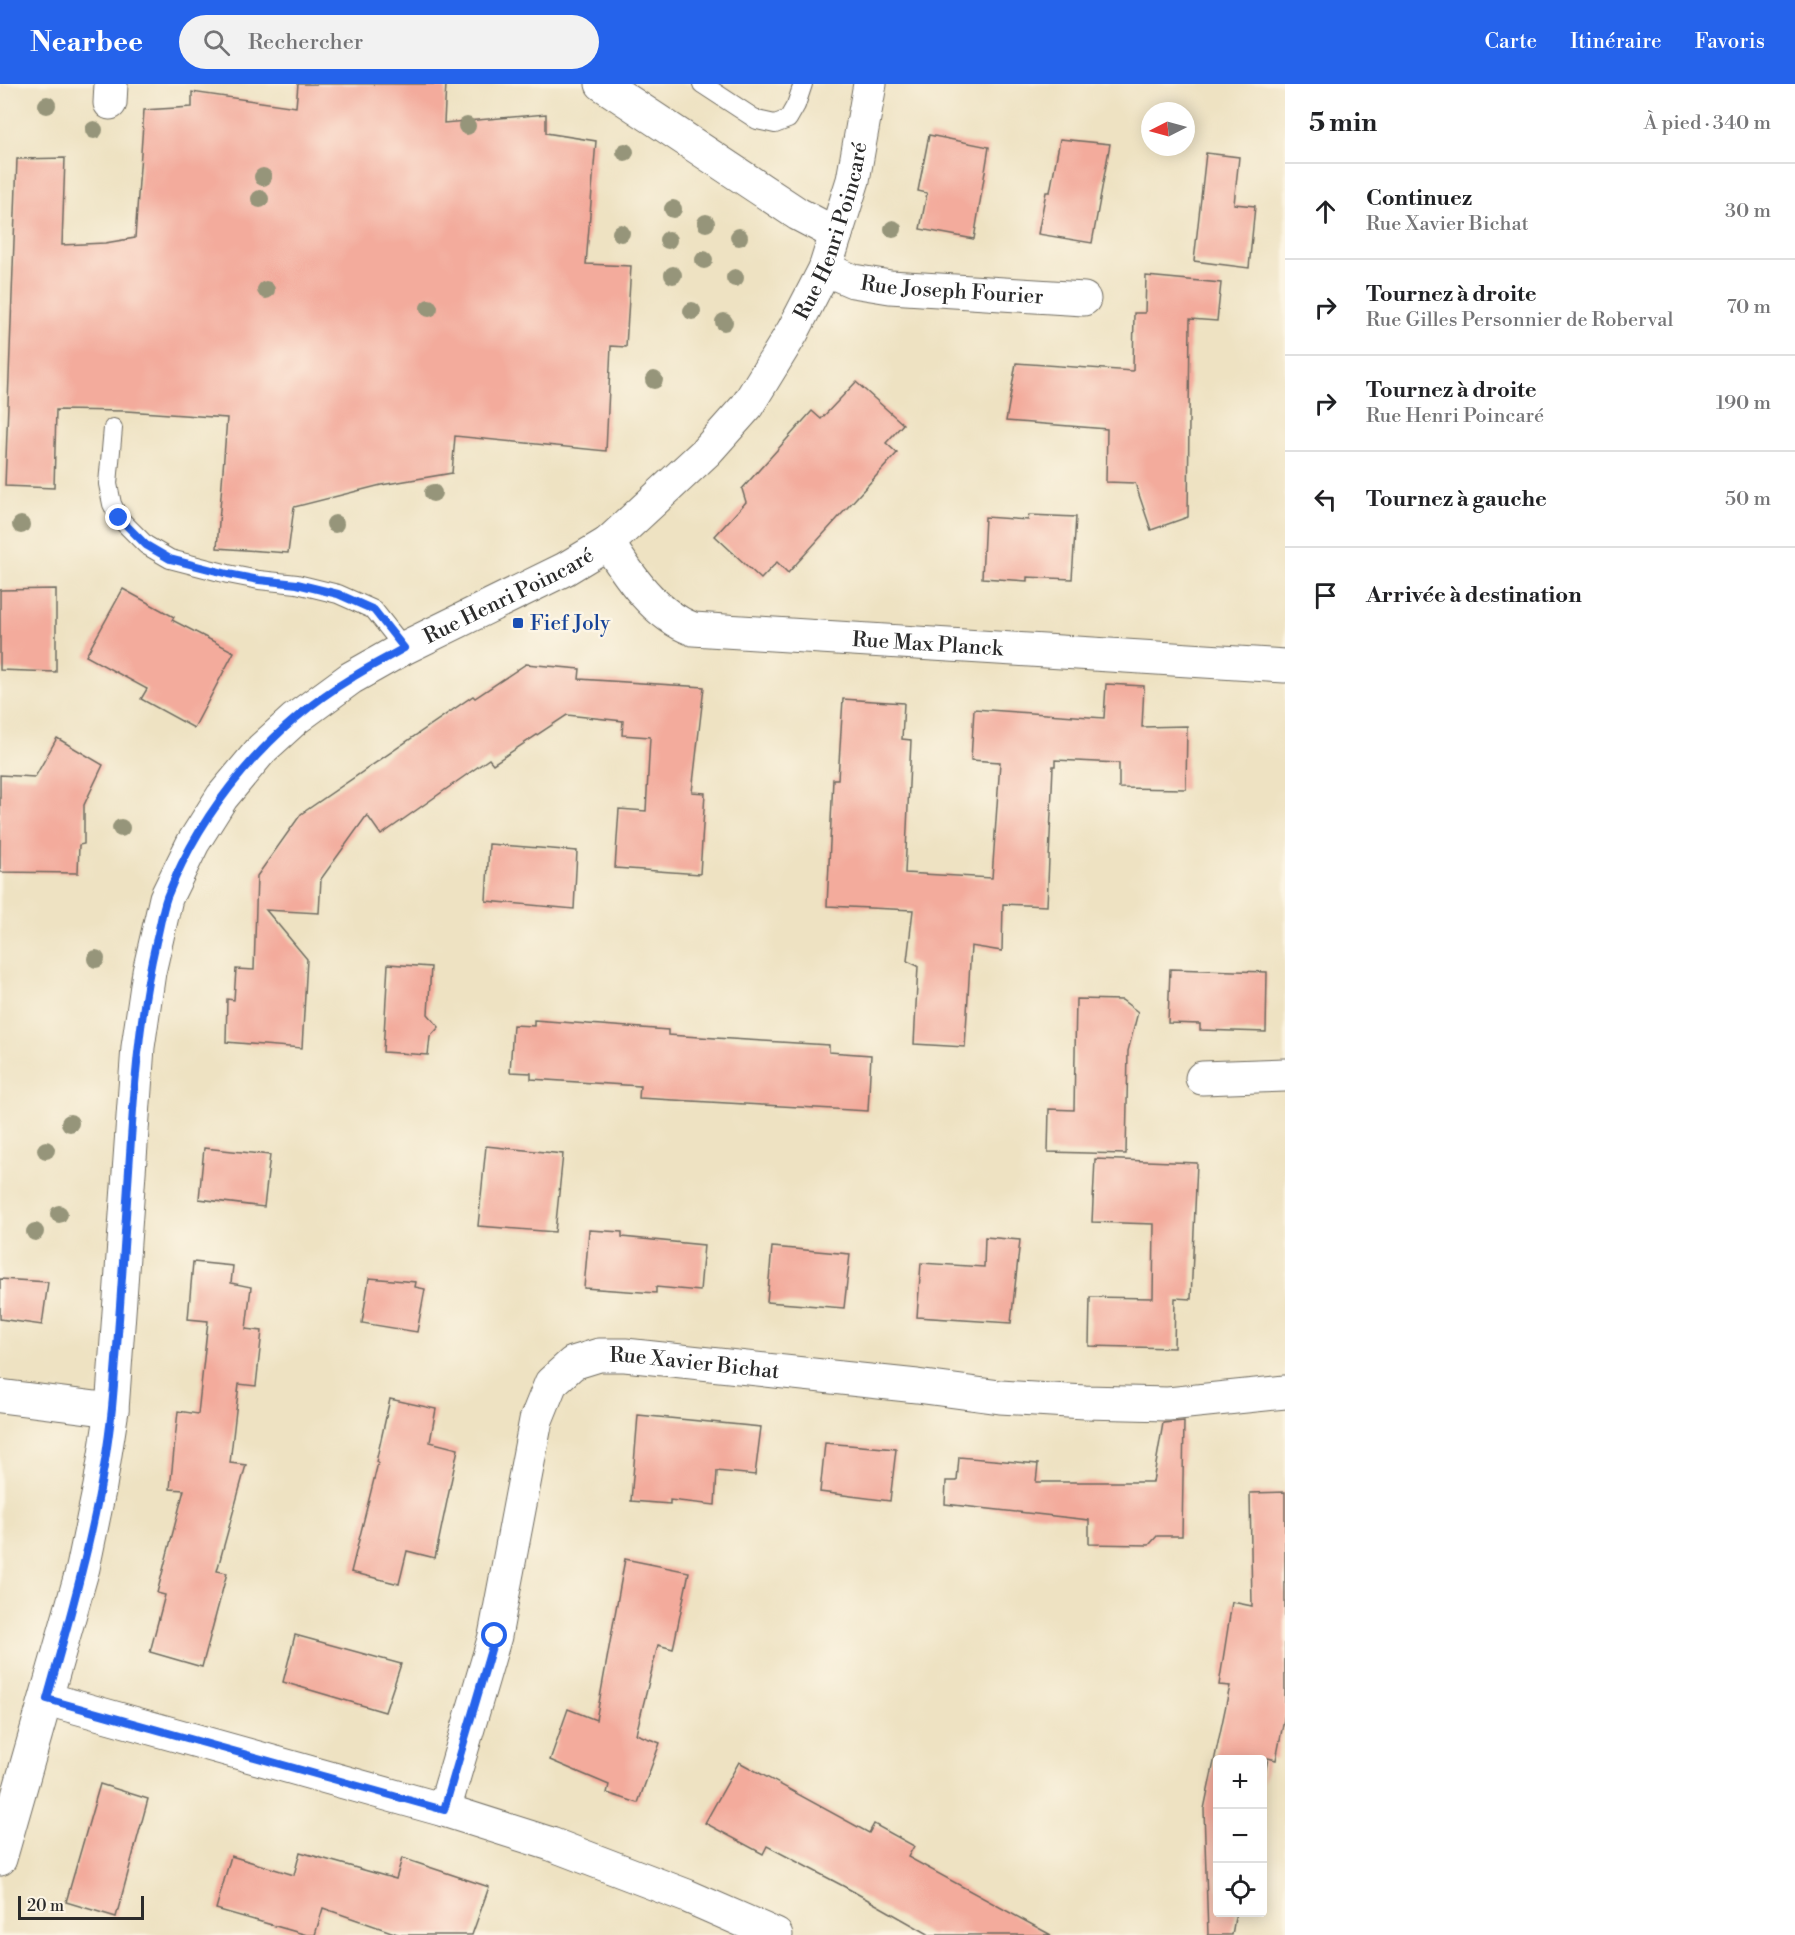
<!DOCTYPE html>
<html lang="fr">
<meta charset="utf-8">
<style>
:root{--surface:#fff;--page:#f2f2f2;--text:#202124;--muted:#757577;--line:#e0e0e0;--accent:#2563eb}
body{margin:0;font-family:"Libre Bodoni",serif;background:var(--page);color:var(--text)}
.controls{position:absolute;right:18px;bottom:18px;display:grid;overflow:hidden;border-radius:6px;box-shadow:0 3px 15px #0003}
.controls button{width:54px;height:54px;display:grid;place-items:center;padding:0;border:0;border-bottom:2px solid var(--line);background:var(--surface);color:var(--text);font:30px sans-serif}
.compass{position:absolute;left:1141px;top:18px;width:54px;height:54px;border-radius:50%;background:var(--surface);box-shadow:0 3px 15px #0003;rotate:264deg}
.scale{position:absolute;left:18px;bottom:15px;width:126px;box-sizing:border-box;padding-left:6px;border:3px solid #2b2b2b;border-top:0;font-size:16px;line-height:21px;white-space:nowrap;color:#2b2b2b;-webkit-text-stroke:4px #fcf5e5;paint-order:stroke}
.stop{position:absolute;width:18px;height:18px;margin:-14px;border:4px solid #2563eb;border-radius:50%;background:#fff}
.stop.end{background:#2563eb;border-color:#fff;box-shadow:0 2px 6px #0008}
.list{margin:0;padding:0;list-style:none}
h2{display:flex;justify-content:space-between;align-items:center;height:78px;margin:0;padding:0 24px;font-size:26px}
h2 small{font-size:20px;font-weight:400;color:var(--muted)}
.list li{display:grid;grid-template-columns:39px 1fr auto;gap:18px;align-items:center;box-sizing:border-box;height:96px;padding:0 24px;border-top:2px solid var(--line)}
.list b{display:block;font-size:22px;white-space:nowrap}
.list p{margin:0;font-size:20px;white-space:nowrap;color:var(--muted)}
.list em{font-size:20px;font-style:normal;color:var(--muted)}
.icon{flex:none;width:33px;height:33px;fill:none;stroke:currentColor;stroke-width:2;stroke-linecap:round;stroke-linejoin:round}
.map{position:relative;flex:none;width:1285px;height:1851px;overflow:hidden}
header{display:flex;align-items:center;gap:36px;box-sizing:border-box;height:84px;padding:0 30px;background:var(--accent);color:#fff}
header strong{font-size:28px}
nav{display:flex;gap:33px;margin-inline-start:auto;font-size:21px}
.search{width:420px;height:54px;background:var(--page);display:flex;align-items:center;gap:15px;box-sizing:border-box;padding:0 21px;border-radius:33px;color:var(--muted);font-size:22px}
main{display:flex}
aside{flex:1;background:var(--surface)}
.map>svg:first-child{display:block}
.building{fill:#f3ab9c}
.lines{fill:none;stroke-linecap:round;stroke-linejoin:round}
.service-casing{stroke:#6f6b60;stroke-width:20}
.minor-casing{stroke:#6f6b60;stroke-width:35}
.service{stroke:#fff;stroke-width:18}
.minor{stroke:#fff;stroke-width:33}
.tree{fill:#96957a}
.route{stroke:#2563eb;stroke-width:8}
.transit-dot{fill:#1a4fb4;stroke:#fcf5e5;stroke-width:2}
.labels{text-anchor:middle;stroke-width:5;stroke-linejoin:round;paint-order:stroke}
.street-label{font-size:21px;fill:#2b2b2b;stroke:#fcf5e5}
.transit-label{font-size:21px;fill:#164399;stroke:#fcf5e5;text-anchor:start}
</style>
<header>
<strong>Nearbee</strong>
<div class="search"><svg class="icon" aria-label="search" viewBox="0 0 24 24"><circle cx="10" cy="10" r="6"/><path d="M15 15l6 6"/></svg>Rechercher</div>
<nav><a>Carte</a><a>Itinéraire</a><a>Favoris</a></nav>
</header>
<main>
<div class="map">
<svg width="1285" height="1851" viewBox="0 0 1285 1851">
<rect width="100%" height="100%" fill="#fcf5e5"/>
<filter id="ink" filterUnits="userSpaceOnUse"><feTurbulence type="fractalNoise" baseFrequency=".0167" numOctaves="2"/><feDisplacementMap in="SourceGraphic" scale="12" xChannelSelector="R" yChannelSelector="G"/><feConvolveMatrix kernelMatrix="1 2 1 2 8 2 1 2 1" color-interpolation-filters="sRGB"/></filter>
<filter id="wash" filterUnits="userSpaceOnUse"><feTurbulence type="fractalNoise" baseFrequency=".008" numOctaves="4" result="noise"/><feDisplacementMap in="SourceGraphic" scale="24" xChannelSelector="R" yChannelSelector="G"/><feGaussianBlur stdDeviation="1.35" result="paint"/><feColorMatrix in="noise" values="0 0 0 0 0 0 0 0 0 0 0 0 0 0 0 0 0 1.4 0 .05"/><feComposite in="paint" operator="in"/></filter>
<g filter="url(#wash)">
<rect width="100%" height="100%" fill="#eee2c2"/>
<g id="blocks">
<!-- building -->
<g class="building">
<path d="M298,0H446L444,39L546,30V49L596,57L586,180L631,182L626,263L611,262L606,367L455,352L452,389L381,401L294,423L288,469L217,464L227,334L126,327L56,326L54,404L5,402L17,75L65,74L62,161L105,159L135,154L144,26L192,23V8L296,23Z"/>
<path d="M929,51L989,63L974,155L920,145L927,109L918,107Z"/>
<path d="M1060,55L1110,60L1092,159L1038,150L1046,108H1050Z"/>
<path d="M1206,69L1239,73L1234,120L1255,122L1249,184L1194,177Z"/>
<path d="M1146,192L1221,199L1217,237L1190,235L1188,433L1151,446L1135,399L1106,398L1107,345L1006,337L1016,279L1133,287L1134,229H1145Z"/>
<path d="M856,298L903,340L886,359L897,369L788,489L777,478L761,495L715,452L746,418L742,405L812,327L821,335Z"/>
<path d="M1029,431L1076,433L1072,495L1027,493V497L982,494L985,433L1028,436Z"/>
<path d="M56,505V588L0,586V506Z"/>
<path d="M123,505L174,533L172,536L234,568L194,644L141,615L147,605L86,572Z"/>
<path d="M526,580L580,585L579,595L704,603L692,708L705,709L700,790L615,784L619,725L646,727L650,653L622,651L623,637L567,631L493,680L489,675L381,751L367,731L321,795L319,829L266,826L307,875L302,964L226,958L227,915L234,916L236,885L254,886L257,792L301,730L473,612L475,614Z"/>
<path d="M1106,600L1144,602L1142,643L1187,642L1186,705L1119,704V679L1055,676V682H1053L1047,822L1003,820L1002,867L971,862L965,963L914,960L918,882L907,877L913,826L827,822L833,695H838L843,615L904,619L902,655L911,656L905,789L992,794L1000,678L971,676L974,625L1104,634Z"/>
<path d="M57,654L103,681L84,721V760L79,761L78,789L0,788V691L35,693Z"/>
<path d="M489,760L577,767L574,825L486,817Z"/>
<path d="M388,880L431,883L428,930L439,943L430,953L428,971L383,968Z"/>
<path d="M1170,885L1267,888L1266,948L1200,946V940L1168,939Z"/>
<path d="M1076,915L1122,916L1138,928L1128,967L1126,1070L1048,1068L1049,1025L1074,1026Z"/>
<path d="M534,936L668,946V951L829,961V968L871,971L868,1027L639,1014L640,1002L531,995V989L510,988L513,941L534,942Z"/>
<path d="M486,1062L563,1070L555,1148L478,1142Z"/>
<path d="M204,1064L270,1071L264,1123L199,1115Z"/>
<path d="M1095,1075L1197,1079L1191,1215L1175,1214L1174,1264L1089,1262L1090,1213L1153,1214L1154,1140L1092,1138Z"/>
<path d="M589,1146L622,1148V1153L704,1161L700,1207L656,1203V1209L584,1204Z"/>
<path d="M985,1153L1020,1156L1011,1239L917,1233L921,1179L984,1183Z"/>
<path d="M772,1163L850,1170L844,1224L767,1218Z"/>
<path d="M193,1178L233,1182L231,1199L251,1203L246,1245L262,1247L256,1302L239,1300L230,1379L246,1381L217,1487L227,1489L202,1583L150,1568L165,1511L157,1509L184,1406L170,1405L178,1327L198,1330L208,1237L188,1235Z"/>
<path d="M369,1194L416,1198L415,1203L425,1205L417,1248L362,1239Z"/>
<path d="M0,1195L48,1198L42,1241L0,1235Z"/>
<path d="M390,1315L436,1325L430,1358L458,1365L435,1474L407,1467L399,1500L351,1488L378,1379L376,1378Z"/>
<path d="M638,1331L761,1343L755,1391L717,1387L715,1421L670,1416V1420L631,1417Z"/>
<path d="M1184,1337L1182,1452H1157L1149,1461L1089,1460V1436L945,1420L946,1397H957L959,1373L1038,1380L1036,1398H1153L1163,1339Z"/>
<path d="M825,1359L896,1365L890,1417L820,1408Z"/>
<path d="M1285,1408V1630L1276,1676L1268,1674L1263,1700V1676H1218V1828H1236L1232,1851H1208L1204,1725L1230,1602L1219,1601L1232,1518L1252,1522L1250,1409Z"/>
<path d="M625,1475L689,1488L673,1565L658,1561L636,1650L660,1659L638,1719L607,1709L609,1701L550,1676L568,1625L596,1636Z"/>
<path d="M295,1551L401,1580L385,1628L283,1598Z"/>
<path d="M739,1678L869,1749L874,1740L914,1762L908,1773L1051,1851H930L847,1804L767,1762L763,1770L705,1739Z"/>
<path d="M100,1700L148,1715L116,1833L66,1818Z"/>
<path d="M300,1768L396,1795L402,1774L489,1803L472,1851H400L323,1824L315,1851H307L216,1825L231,1772L294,1791Z"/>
</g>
</g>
</g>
<g filter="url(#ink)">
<use href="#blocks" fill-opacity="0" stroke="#6f6b60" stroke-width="1.5"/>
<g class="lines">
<defs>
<g id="service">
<path d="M702,0L757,36L775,40L788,35L796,21L803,0"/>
<path d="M113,344L108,400L112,420L119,434L146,461L170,475L228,490L259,496L297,500L338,510L374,526L404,564"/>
</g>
<g id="minor">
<path d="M602,0L798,130L836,150"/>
<path d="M110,19L111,0"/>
<path id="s1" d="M825,185L853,197L890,203L1084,215"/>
<path id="s2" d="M608,459C629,492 655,531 693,545L1285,582"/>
<path d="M1202,994L1285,991"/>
<path d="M0,1312L112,1326"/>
<path d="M47,1615L444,1726L551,1760L687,1812L776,1851"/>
<path id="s3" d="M444,1726L495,1552L536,1336L551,1299L573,1279L599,1271H625L917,1302L1000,1313L1085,1318L1168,1320L1285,1308"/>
<path id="s4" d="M0,1775L83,1484L100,1402L112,1326L138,963L149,888L166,814L193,759L222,713L262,665L295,635L351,594L404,564L565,485L608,459L706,368L747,322L793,247L825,185L853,96L870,0"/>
</g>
</defs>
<!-- service casing -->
<use href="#service" class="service-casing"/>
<!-- minor casing -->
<use href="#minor" class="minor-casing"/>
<!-- service -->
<use href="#service" class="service"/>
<!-- minor -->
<use href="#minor" class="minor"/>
</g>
<!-- trees -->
<g class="tree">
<circle cx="47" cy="21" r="9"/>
<circle cx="467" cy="42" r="9"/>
<circle cx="94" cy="46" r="9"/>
<circle cx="625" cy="68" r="9"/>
<circle cx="263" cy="93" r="9"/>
<circle cx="260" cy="115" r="9"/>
<circle cx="673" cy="125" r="9"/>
<circle cx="706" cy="139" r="9"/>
<circle cx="893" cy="145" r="9"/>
<circle cx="621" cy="149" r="9"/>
<circle cx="739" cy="153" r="9"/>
<circle cx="668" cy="156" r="9"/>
<circle cx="704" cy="176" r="9"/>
<circle cx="673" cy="191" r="9"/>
<circle cx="735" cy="194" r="9"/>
<circle cx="266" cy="206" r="9"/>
<circle cx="429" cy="224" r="9"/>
<circle cx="692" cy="227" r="9"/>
<circle cx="724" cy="238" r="9"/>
<circle cx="654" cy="296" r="9"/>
<circle cx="433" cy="409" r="9"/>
<circle cx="335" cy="440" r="9"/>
<circle cx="21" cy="441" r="9"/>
<circle cx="121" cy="744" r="9"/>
<circle cx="96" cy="875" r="9"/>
<circle cx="70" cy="1039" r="9"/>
<circle cx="46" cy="1066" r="9"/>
<circle cx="59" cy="1130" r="9"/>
<circle cx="35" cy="1148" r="9"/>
</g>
</g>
<g class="lines" filter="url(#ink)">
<!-- route -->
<path class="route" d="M119,434L146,461L170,475L228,490L259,496L297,500L338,510L374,526L404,564C387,574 370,582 353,593C270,643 203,722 167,813C162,827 160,843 156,858C143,913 137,969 133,1026C126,1125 121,1225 112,1324C102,1423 74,1519 47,1615L444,1726L495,1552"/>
</g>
<!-- markers -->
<rect class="transit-dot" x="512" y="533" width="12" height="12" rx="3"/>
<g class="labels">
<!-- street labels -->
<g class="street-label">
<text dy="7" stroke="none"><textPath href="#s4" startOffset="1953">Rue Henri Poincaré</textPath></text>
<text dy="7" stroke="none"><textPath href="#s1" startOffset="130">Rue Joseph Fourier</textPath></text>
<text dy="7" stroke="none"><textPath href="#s4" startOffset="1449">Rue Henri Poincaré</textPath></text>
<text dy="7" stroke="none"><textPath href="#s2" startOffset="358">Rue Max Planck</textPath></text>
<text dy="7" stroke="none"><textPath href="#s3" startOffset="594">Rue Xavier Bichat</textPath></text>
</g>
<!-- transit labels -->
<g class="transit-label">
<text x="530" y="546">Fief Joly</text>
</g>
</g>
</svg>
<div class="controls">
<button>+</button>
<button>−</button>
<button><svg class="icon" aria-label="locate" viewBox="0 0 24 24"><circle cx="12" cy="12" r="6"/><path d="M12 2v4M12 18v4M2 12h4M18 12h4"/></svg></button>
</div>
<svg class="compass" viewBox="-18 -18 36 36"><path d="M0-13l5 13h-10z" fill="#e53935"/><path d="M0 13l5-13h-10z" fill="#757577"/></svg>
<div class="scale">20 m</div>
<div class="stop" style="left:495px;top:1552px"></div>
<div class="stop end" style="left:119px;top:434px"></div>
</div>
<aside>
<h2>5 min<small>À pied · 340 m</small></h2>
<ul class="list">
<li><svg class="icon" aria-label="ahead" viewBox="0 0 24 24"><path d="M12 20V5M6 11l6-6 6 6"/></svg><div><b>Continuez</b><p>Rue Xavier Bichat</p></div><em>30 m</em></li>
<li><svg class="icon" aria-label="right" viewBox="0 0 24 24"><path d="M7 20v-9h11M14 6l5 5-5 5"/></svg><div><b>Tournez à droite</b><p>Rue Gilles Personnier de Roberval</p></div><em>70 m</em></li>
<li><svg class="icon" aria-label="right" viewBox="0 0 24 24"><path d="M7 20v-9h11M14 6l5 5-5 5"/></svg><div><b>Tournez à droite</b><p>Rue Henri Poincaré</p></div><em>190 m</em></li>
<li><svg class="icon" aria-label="left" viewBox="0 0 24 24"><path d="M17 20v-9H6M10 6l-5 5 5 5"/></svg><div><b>Tournez à gauche</b></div><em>50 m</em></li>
<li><svg class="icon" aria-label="arrive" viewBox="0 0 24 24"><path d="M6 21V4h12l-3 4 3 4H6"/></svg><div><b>Arrivée à destination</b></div></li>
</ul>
</aside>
</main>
